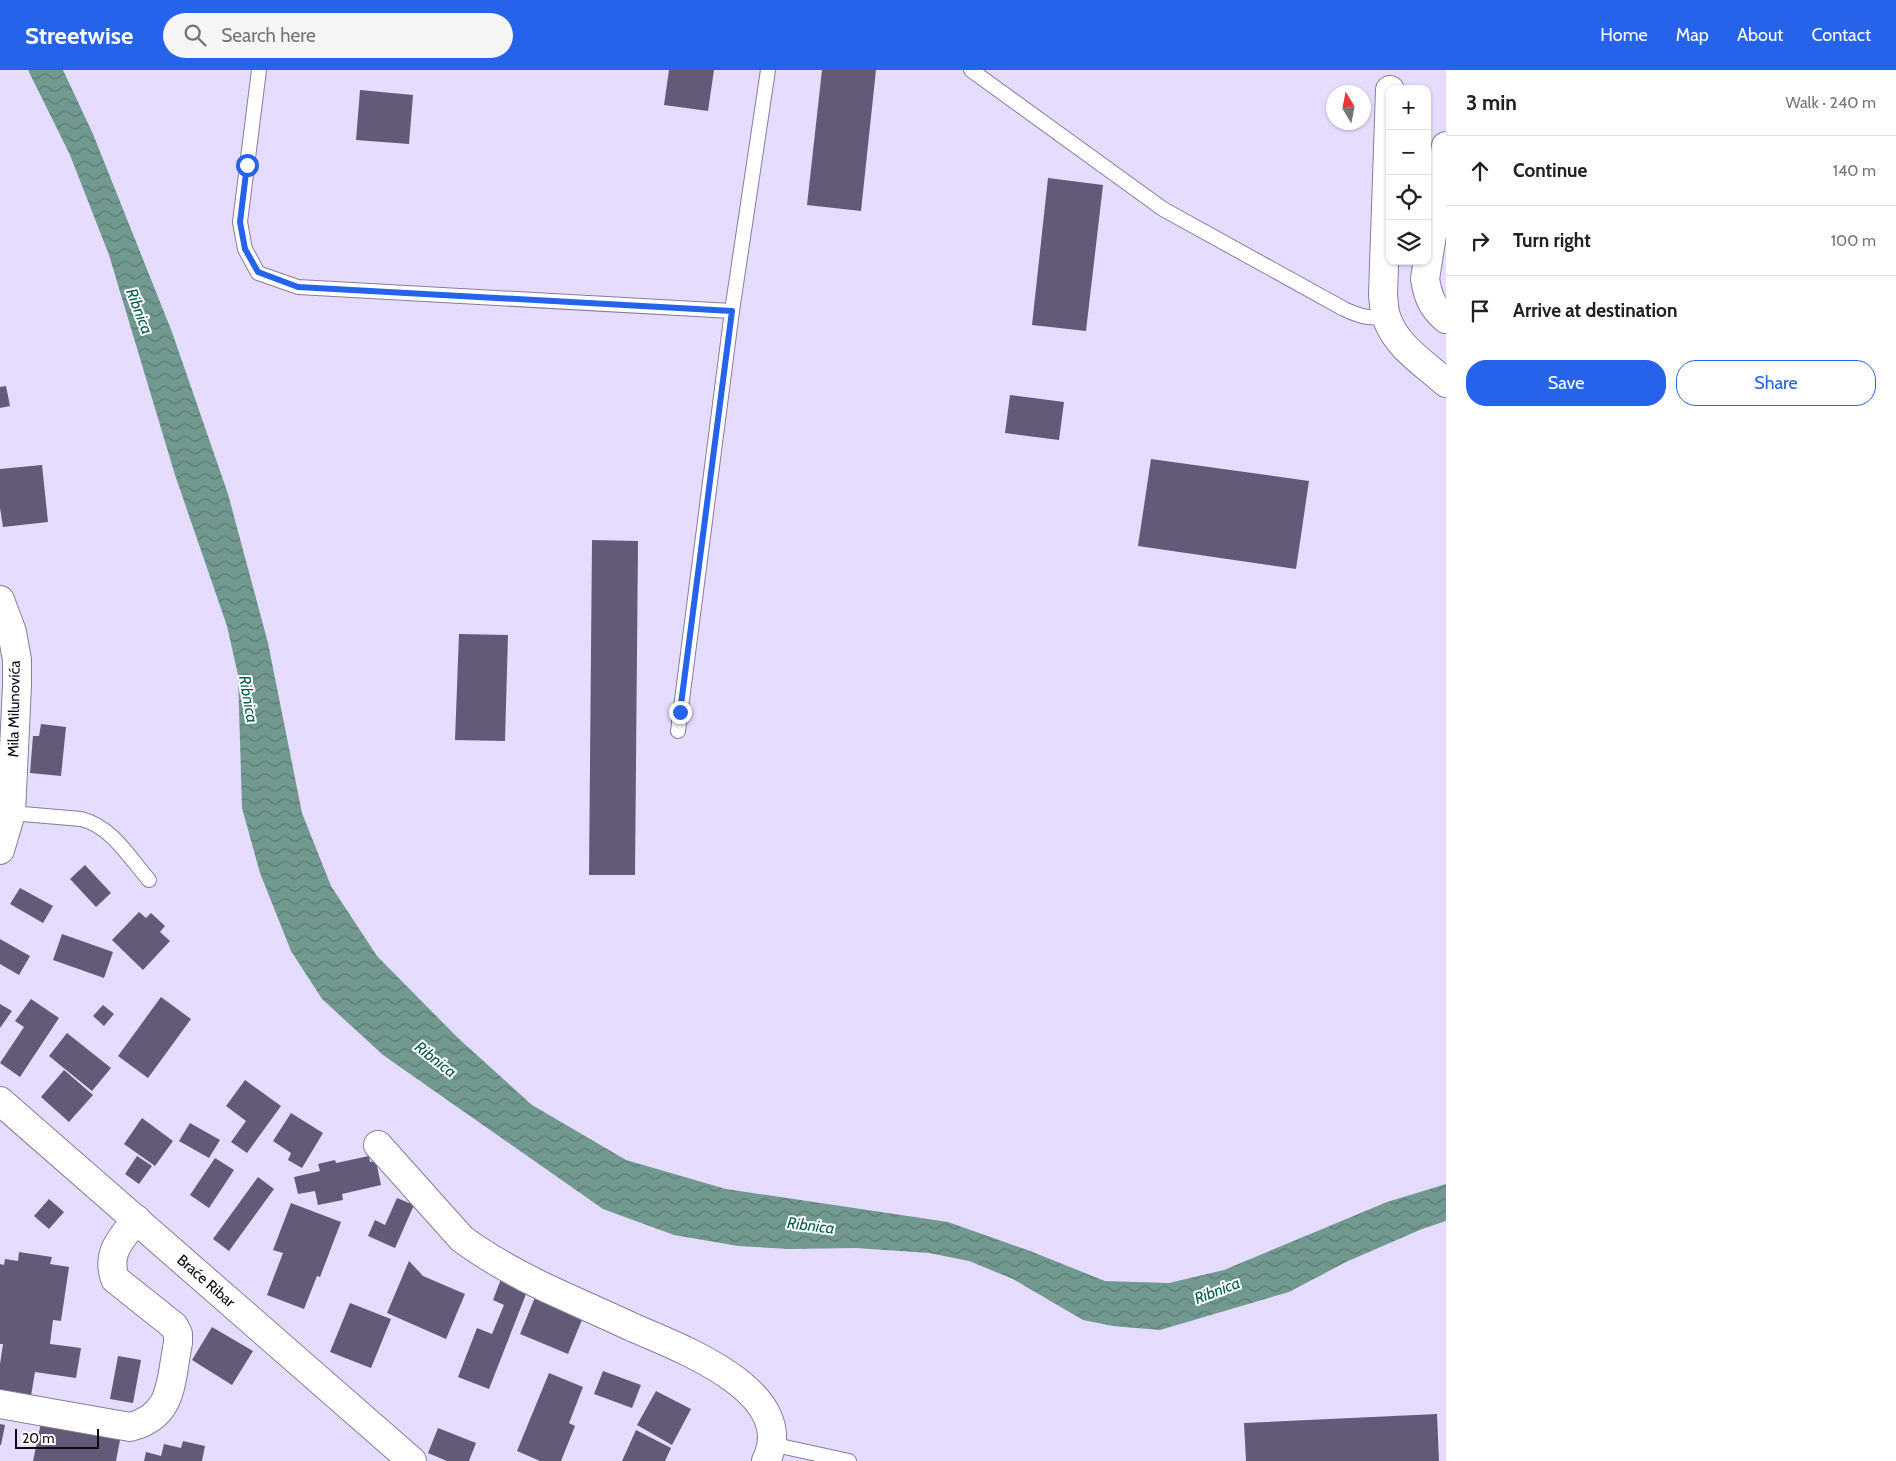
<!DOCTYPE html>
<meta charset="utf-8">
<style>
:root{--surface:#fff;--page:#f6f6f6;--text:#202124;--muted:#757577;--line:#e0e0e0;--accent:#2563eb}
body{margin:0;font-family:Cabin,sans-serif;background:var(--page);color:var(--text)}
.controls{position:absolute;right:15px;top:15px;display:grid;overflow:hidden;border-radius:10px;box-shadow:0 1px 4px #0004}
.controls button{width:45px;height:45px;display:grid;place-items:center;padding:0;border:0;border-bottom:1px solid var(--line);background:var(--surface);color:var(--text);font:25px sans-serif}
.compass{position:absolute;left:1326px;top:15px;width:45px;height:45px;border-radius:50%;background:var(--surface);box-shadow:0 1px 4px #0004;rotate:350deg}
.scale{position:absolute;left:15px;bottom:12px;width:84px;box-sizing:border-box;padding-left:5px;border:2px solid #0d0a14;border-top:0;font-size:14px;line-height:18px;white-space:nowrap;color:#0d0a14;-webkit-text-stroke:4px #fff;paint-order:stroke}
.stop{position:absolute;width:15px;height:15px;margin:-11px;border:4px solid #2563eb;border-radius:50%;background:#fff}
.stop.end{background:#2563eb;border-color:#fff;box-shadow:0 1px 5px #0008}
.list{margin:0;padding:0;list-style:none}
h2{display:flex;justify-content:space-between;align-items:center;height:65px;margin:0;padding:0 20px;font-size:21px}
h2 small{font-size:16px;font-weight:400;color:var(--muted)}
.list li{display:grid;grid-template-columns:32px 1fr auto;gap:15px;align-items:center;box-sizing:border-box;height:70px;padding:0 20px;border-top:1px solid var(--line)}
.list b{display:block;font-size:19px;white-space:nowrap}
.list em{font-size:16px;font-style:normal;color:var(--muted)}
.actions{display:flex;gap:10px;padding:15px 20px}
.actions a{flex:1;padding:11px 0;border:1px solid var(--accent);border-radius:20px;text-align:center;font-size:18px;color:var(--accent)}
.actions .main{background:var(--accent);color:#fff}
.icon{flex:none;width:28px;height:28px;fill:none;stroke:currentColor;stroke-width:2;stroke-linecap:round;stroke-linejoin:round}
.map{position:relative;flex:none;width:1446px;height:1391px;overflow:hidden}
header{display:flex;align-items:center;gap:30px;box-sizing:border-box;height:70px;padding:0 25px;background:var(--accent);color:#fff}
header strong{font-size:24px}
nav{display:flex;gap:28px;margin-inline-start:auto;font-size:18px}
.search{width:350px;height:45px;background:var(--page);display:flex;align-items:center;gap:12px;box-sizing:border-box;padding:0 18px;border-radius:28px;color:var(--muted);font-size:19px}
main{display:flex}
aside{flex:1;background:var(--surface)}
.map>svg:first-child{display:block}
.water{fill:url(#water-waves)}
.building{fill:#625a76}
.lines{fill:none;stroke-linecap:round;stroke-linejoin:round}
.lane-casing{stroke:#857d9a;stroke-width:16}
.street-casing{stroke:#857d9a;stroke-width:30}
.lane{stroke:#fff;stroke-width:14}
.street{stroke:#fff;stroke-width:28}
.route{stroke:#2563eb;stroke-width:6}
.labels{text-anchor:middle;stroke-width:4;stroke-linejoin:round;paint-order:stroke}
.street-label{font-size:15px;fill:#0d0a14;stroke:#fff}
.water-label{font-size:16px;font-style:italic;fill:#075b4d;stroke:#fff}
</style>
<header>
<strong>Streetwise</strong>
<div class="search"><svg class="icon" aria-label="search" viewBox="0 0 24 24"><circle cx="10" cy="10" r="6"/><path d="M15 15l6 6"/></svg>Search here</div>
<nav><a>Home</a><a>Map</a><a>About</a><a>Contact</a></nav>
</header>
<main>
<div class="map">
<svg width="1446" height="1391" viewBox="0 0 1446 1391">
<defs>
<pattern id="water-waves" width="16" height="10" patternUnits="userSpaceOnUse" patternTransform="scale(1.25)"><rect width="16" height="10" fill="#71998f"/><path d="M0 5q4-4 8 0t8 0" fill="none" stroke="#5b7b74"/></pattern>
</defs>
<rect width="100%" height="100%" fill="#e6ddfe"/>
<!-- water -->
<path class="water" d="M28,0H63L93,64L172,262L228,424L268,573L302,743L331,816L377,886L458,968L532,1035L626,1090L726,1119L948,1152L1030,1181L1105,1211L1169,1213L1224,1200L1387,1132L1446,1114V1151L1422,1159L1346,1192L1289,1222L1160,1260L1113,1256L1083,1250L1013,1209L969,1191L929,1183L856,1178L789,1179L738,1176L674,1165L603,1139L383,985L322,929L291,881L260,803L242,738L238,605L227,556L175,405L109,185L70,85Z"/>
<!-- building -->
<g class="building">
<path d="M669,0H714L708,41L664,35Z"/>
<path d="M822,0H876L861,141L807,135Z"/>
<path d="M360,20L413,25L409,74L356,70Z"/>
<path d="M1048,108L1103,115L1086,261L1032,255Z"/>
<path d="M6,316L10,336L0,338V317Z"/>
<path d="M1010,325L1064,332L1059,370L1005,363Z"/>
<path d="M1151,389L1309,411L1296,499L1138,476Z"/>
<path d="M42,395L48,452L3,457L0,438V399Z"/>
<path d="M592,470L638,471L635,805H589Z"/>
<path d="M459,564L508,565L505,671L455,670Z"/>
<path d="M41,654L66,657L61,706L30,703L33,666H39Z"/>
<path d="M85,795L111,823L96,837L70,809Z"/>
<path d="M20,818L53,836L43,853L10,834Z"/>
<path d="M139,842L146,848L151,843L165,856L160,862L170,871L143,900L112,870Z"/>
<path d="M62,864L113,882L104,908L53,890Z"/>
<path d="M0,869L30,886L19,905L0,894Z"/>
<path d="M161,927L191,949L148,1008L118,986Z"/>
<path d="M31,929L59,948L20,1007L0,993L24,957L15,951Z"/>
<path d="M0,934L12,941L0,958Z"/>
<path d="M103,935L114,944L104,956L93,946Z"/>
<path d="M67,963L111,998L92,1021L49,986Z"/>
<path d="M64,1000L93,1025L69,1052L41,1027Z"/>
<path d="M245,1010L281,1036L247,1083L231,1072L246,1051L226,1036Z"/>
<path d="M291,1043L323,1063L302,1098L288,1090L291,1083L273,1071Z"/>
<path d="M142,1048L173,1071L155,1096L124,1074Z"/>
<path d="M190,1053L220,1070L209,1088L179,1071Z"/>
<path d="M137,1086L152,1096L139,1114L125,1104Z"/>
<path d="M369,1086L370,1092L376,1091L381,1115L342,1124L343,1130L318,1135L315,1121L298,1124L294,1107L320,1101L318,1094L335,1090L336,1093Z"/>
<path d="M215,1088L234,1100L209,1138L190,1125Z"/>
<path d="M258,1107L274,1119L229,1181L213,1169Z"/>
<path d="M397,1128L414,1135L395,1178L368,1166L375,1150L385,1155Z"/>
<path d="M49,1129L64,1142L49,1159L34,1146Z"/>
<path d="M291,1133L341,1152L320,1207L317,1206L304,1239L267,1225L283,1183L273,1180Z"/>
<path d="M19,1182L52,1187L50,1194L69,1197L61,1251L53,1250L50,1274L81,1278L76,1308L35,1302L31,1326L0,1322V1294L3,1274H0V1194L4,1195L5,1189L18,1191Z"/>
<path d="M409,1191L423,1206L465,1224L446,1269L387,1243Z"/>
<path d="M501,1209L528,1219L489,1319L458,1307L477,1258L492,1264L504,1235L493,1230Z"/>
<path d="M536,1225L584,1245L568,1284L520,1264Z"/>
<path d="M350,1233L391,1249L371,1298L330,1282Z"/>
<path d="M212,1257L253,1281L232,1315L192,1290Z"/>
<path d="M118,1286L141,1290L133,1333L110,1329Z"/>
<path d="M603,1301L641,1315L632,1338L594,1324Z"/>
<path d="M549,1303L583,1317L569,1353L575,1356L561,1391H540L517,1381Z"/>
<path d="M656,1321L691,1339L672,1375L637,1355Z"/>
<path d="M1437,1344L1439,1391H1246L1244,1353Z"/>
<path d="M42,1348L121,1365L116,1391H33Z"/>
<path d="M0,1354L5,1355L1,1375H0Z"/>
<path d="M438,1358L476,1373L469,1391H447L428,1383Z"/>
<path d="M636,1360L671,1378L665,1391H622Z"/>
<path d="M183,1371L205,1376L202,1391H144L146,1382L161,1386L164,1374L181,1378Z"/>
</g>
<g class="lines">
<defs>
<g id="lane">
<path d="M259,0L240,152L245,179L258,203L298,217L732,241"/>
<path d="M971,0L1163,139L1344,239C1359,246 1369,249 1386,247"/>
<path d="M678,661L732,241L768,0"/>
<path d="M11,743L81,749C111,756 129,787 149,810"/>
<path d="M771,1374L849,1391"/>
</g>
<g id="street">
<path d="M1390,20L1383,225C1384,233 1384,242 1387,249C1397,277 1424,293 1446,313"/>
<path d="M1446,76L1425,209C1428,227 1432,237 1446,249"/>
<path d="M0,530L12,562L17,590V615L11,743L0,780"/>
<path d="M0,1031L412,1391"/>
<path d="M378,1075L462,1169C488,1188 515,1203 544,1217C574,1231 604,1244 634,1258C680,1278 800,1322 766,1391"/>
<path d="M0,1334L130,1357C174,1346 170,1312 178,1273V1264L174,1256L115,1209C106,1182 121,1170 136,1149"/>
</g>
</defs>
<!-- lane casing -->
<use href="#lane" class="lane-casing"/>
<!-- street casing -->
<use href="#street" class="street-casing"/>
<!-- lane -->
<use href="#lane" class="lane"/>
<!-- street -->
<use href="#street" class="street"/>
</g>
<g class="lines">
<!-- route -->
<path class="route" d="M247,95L240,152L245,179L258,202L298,217L732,241L680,642"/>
</g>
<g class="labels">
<!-- street labels -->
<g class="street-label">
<text transform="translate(14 639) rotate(-89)" y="5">Mila Milunovića</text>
<text transform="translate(206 1211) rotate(41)" y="5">Braće Ribar</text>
</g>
<!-- water labels -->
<g class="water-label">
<text transform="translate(140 241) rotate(69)" y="6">Ribnica</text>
<text transform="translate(249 629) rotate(80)" y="6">Ribnica</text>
<text transform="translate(436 989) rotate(38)" y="6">Ribnica</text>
<text transform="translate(811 1155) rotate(7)" y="6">Ribnica</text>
<text transform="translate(1217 1220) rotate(-21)" y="6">Ribnica</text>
</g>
</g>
</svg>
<div class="controls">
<button>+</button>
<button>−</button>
<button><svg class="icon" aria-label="locate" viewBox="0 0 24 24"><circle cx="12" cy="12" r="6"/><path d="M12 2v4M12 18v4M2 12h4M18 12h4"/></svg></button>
<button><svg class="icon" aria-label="layers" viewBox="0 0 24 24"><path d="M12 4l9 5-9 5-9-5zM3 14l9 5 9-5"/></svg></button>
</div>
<svg class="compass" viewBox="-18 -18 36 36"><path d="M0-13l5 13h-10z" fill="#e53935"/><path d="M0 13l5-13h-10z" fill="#757577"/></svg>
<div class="scale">20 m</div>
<div class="stop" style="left:247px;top:95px"></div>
<div class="stop end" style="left:680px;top:642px"></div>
</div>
<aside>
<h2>3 min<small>Walk · 240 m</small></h2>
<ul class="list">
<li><svg class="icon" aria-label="ahead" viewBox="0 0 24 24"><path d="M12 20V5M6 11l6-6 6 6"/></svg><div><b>Continue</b></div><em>140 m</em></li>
<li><svg class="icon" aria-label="right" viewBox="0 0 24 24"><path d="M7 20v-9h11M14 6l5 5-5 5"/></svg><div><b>Turn right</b></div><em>100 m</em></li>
<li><svg class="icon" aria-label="arrive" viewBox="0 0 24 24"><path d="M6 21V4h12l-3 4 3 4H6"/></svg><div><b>Arrive at destination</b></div></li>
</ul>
<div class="actions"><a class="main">Save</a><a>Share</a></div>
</aside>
</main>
